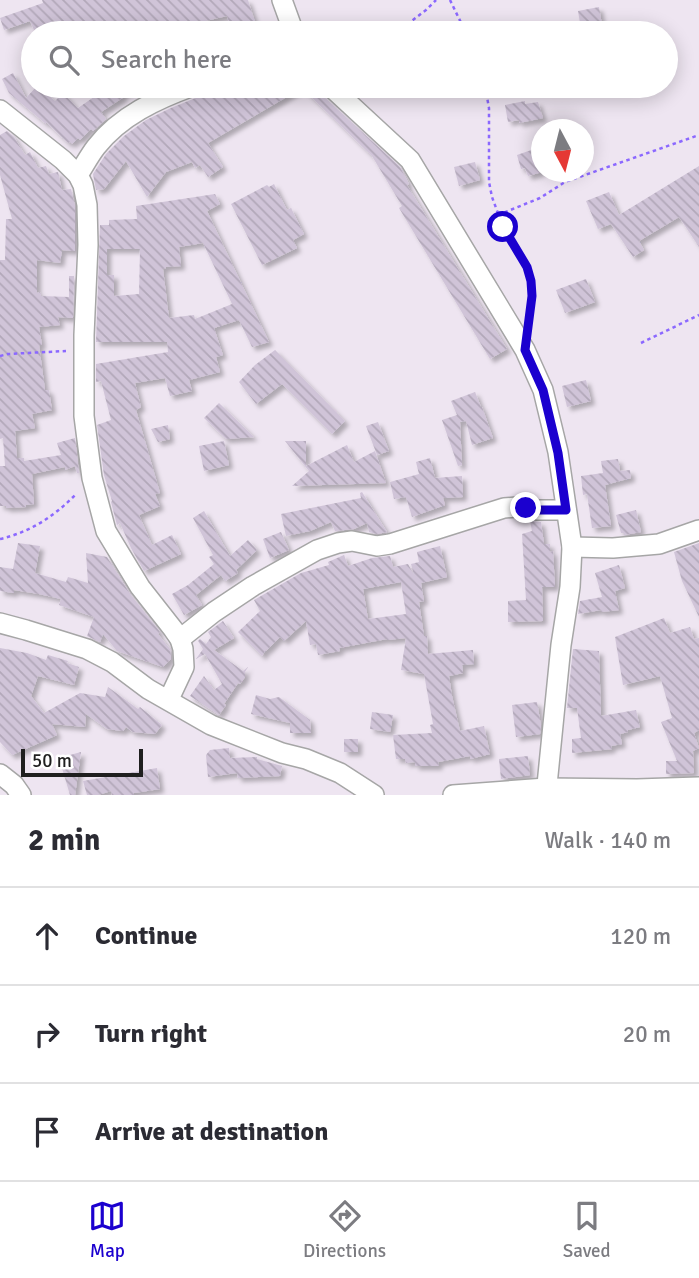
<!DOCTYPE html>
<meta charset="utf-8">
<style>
:root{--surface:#fff;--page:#f2f2f3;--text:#2b2b33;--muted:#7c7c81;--line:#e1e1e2;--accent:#1b00cf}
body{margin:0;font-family:Signika,sans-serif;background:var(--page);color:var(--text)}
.compass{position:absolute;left:531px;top:119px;width:63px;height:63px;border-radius:50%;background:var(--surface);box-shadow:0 4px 18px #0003;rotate:173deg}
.scale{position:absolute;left:21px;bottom:18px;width:122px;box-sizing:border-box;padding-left:7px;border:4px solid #1f1f1f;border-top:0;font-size:19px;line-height:24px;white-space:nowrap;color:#1f1f1f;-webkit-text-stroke:5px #fff;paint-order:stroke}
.stop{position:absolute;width:21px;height:21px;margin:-16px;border:5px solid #1b00cf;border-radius:50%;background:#fff}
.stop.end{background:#1b00cf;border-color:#fff;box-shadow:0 2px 7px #0008}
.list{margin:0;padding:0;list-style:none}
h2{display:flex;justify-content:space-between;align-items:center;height:91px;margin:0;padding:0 28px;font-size:30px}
h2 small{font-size:23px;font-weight:400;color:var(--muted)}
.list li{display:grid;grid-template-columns:46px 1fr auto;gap:21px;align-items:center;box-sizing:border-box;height:98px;padding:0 28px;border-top:2px solid var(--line)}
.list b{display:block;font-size:26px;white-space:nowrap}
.list em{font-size:23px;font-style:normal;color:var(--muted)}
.icon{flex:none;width:38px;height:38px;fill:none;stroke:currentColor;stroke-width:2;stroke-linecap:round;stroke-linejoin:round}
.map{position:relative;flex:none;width:699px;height:795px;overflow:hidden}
.search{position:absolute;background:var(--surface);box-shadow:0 4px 18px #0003;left:21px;right:21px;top:21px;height:77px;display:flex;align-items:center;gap:18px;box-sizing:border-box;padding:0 24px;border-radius:38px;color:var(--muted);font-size:26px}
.sheet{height:385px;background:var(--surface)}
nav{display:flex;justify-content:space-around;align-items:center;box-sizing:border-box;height:98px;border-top:2px solid var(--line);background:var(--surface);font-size:19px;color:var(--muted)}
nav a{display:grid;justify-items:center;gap:4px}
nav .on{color:var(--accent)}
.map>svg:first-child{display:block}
.building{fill:url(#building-back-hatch);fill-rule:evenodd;filter:url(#shadow)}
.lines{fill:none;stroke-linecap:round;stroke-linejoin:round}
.minor-casing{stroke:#a6a6a6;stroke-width:22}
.path{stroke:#8b68ff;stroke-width:2.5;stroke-dasharray:3.5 3.5;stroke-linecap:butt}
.minor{stroke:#fff;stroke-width:19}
.route{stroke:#1b00cf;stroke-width:9}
</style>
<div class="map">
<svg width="699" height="795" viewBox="0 0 699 795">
<defs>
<pattern id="building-back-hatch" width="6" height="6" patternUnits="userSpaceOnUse" patternTransform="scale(1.75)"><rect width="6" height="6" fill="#d0c4d8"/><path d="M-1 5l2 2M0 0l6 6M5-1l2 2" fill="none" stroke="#b2a8b9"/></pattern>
<filter id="shadow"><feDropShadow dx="4" dy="4" stdDeviation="2" flood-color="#0004"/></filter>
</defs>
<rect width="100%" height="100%" fill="#eee5f1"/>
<!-- building -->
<g class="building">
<path d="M42,0H248L257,28L240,33H232L227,16L201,22L205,33H130L126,22L107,33H63L57,21L34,30L30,21L4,30L0,18L43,3Z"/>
<path d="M599,7L602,25L581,29L578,11Z"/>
<path d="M13,73L26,98L37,86L55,101L63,93L78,108L104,90L102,86H143L122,95L124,97L101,112L106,119L93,131L91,129L80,140L78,138L72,144L70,142L68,143L46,122V124L9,93L2,79Z"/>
<path d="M223,86H318L322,95L400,167L409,184L407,185L507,349L490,359L399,208L402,206L372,156L302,88L208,143L223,167L208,177L200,165L195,168L192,162L166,172L147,197L126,161L104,189L96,190L93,174L106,154L124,136L146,120L171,108L198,97L226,90Z"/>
<path d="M525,101V104L538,102L543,118L519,123V120L508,122L505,105Z"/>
<path d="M7,131L14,137L25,155L30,152L38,168L46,166L49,174L58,172L62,190L71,189L75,206V251L62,250L60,263L37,260V293L40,292L41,296L69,297V276H74L73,318L58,317L60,325L39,327L42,345H39L45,390H49L52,410L32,414L35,428L15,431L17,458H24V461L61,455L57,443L75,438L79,473H77L75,466L65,470V467L32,474L34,504L26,505V507L6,508V506H0V466H5L3,438L0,439V260H5L6,219H12L0,175V135Z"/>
<path d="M537,148L542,161V172L528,176L525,168L521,169L517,155Z"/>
<path d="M475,162L480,180L459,186L454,167Z"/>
<path d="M699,166V247L679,217L639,241L644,250L633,257L611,224L598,229L586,201L609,192L619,215Z"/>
<path d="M274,184L287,210L291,208L304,234L293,240L297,248L262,265L231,204L267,185L269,187Z"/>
<path d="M215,194L220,204L207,211L269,342L252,347L239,320L214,328L223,355L216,357L220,372L189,380L192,391L170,396L165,378L135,383L141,407L136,410L160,493L155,494L160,506L139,515L152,545L172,535L181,554L144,571L131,548L120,523L117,525L111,502L112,501L104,475L97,425L111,420L101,381L96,382V364L168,352L167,342H96L100,225H109V220L137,219L136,206ZM203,243L232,304L195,319L194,315L169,318L163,269L166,268V267L181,266L179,247ZM107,249H140L139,294L114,296V275H107Z"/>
<path d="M586,279L595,302L565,313L556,290Z"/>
<path d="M275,350L345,421L332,434L282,384L256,404L239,382L255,365Z"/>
<path d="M586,380L591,401L567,407L562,386Z"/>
<path d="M475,392L481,407H482L493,438L472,445L466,421L460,422L462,465L458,466L442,420L457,415L451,401Z"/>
<path d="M219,403L254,437L226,439L204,418Z"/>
<path d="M378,422L389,451L377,455L366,426Z"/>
<path d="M168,425L170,439L158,442L151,429Z"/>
<path d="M224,441L229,465L204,471L199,446Z"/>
<path d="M285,441H306V466L347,445L354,462L375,451L386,483L292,486L309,471Z"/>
<path d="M430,458L435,478L462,476L463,497L443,498L445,505L412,517L406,497L394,499L390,482L419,474L416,462Z"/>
<path d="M618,459L620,471L630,470L631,478L605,485L611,526L592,528L587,494L583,495L581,476L603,473L601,461Z"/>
<path d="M362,492L387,532L377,534L369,532L367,523L354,529L335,531L331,522L310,531L286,536L281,514L361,498L360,493Z"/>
<path d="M636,510L641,532L624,535V533H621L616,515Z"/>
<path d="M204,511L230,556L248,540L257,550L236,570L238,573L225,581L221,575L196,595L202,605L184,615L172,594L188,585L214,564L209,557L213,555L193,518Z"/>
<path d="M530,521L541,522L544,544H550V552L553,551L555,587H542L543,621L508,622V601L526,600L522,534L532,531Z"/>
<path d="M281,532L289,550L270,558L263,539Z"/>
<path d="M18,543L40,546L35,573L66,582L68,577L88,583L86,553L107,557L130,594L160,632L158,634L170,649L171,659L163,667L117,651L103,634L100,642L87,636L94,617L59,605L61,599L39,594L14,590V593L0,591V567L13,569Z"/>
<path d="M699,543V617L682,581L674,552Z"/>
<path d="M440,546L447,577L421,583L424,601L419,602L424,636H427L428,654L473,650L474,664L462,665L463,673L449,676L452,696L460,731L484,726L490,754L470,759V756L438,762L439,766H415V762L406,763L405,759H396L393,735L432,733L430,725L433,724L424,674L401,670L406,638L387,640V639L339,648L340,651L318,655L316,644L310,645L306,621L284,641L280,637L266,651L267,648L262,656L238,632L260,611L254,600L301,573L329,565L328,562L344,555L348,566L372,558L390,556L393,567L408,564L414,575L411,564L419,562L417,552ZM401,582L406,614L368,619L363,589Z"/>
<path d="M619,565L625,588L615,591L619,610L601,612V610L578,614L580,601L602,597L595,573Z"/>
<path d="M664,618L670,633L690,627L694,639L699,638V730L694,733L699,748L693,751L694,773L666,774V761H677L661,722L672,718L660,676L623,685L615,637Z"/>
<path d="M223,621L234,638L214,650L243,671L248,667L245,672V677L240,684L238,683L224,704L226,705L219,715L190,696L204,676L214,690L222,684L205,654L196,659L203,649L198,641L200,639L206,644L211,637L208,632Z"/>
<path d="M0,648L27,653L46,660L48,655L68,661L67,663L79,667L74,685L38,676L31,696L44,713L80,693L105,697L108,687L138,709L140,707L162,725L155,734L133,732L126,727L123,731L107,729L86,714L85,727L52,724L57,735L12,755L0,742Z"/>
<path d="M573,649L599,651L601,716L636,710L640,727L628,730V732L620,734L622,744L611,746L612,749L572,753V739L581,738L577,708H567Z"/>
<path d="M256,695L270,699L279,697L310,720L311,733H290V723L251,714Z"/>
<path d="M537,702L541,726L540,734L516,737L512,705Z"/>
<path d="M372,712L393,715L390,732L370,729Z"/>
<rect x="344" y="739" width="14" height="13"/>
<path d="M229,748L230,758L257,757V759L282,766L280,776L238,778L237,773L208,777L206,755L210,750Z"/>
<path d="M81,752L75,795H70L59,758Z"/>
<path d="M528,756L530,775L501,779L499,759Z"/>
<path d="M157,768L160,789L134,793V795H112L111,791L98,795H87L83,781Z"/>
</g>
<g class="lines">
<defs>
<g id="minor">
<path d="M282,0L294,33"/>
<path d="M330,86L410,160L525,350L543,390L558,452L572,547L570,587L561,645L546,795"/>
<path d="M0,110L63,160L78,175L83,185L87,205L88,245L84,335V416L92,478L106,531L140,587L173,629L180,639L183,649L184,667L169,699"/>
<path d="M78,175C84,166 89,156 96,147C120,116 157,99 193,86"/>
<path d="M572,547L613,548L659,544L699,530"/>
<path d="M0,623L26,630L87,649L112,662L148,689L211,725L282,753L306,759L340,773L374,795"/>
<path d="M180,639L214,612L253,586L317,550L338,543L352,541L377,546L390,544L504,508L517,507L538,510H566"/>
<path d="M0,774L14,785L21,795"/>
<path d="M453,795L546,788L637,789L699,787"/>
</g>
</defs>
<!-- minor casing -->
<use href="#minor" class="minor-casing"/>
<!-- path -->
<g class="path">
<path d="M450,0L466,33"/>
<path d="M396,33L426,10L436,0"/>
<path d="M485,86L489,108V182L492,197L503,227L527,267L531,281L532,296L529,322"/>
<path d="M498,215L540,198L565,182L699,135"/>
<path d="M641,343L699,315"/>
<path d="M0,356L8,354L66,351"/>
<path d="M0,539C31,532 56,515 77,493"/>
</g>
<!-- minor -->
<use href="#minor" class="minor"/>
</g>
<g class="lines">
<!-- route -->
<path class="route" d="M503,227L527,267L531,281L532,296L525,350L543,390L558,453L566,510H538L526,508"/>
</g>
</svg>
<svg class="compass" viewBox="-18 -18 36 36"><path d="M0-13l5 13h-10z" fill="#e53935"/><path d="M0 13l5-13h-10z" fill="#7c7c81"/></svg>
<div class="scale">50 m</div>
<div class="stop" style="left:503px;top:227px"></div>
<div class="stop end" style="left:526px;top:508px"></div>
<div class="search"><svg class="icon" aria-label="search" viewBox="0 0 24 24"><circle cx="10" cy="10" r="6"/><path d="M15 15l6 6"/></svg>Search here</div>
</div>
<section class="sheet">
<h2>2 min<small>Walk · 140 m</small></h2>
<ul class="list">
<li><svg class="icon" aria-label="ahead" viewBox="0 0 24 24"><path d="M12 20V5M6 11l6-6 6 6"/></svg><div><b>Continue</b></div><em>120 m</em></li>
<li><svg class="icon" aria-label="right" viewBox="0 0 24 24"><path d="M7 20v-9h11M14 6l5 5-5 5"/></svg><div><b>Turn right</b></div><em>20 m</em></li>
<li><svg class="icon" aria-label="arrive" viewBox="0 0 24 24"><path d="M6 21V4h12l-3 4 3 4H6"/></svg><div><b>Arrive at destination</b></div></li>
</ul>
</section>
<nav>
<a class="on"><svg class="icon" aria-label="map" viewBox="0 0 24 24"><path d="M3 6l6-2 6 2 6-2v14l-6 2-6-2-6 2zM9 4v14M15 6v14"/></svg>Map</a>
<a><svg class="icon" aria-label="directions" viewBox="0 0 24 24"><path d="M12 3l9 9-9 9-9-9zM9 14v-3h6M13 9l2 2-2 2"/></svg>Directions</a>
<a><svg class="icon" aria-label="saved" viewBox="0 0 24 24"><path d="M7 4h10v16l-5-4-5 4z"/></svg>Saved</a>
</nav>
